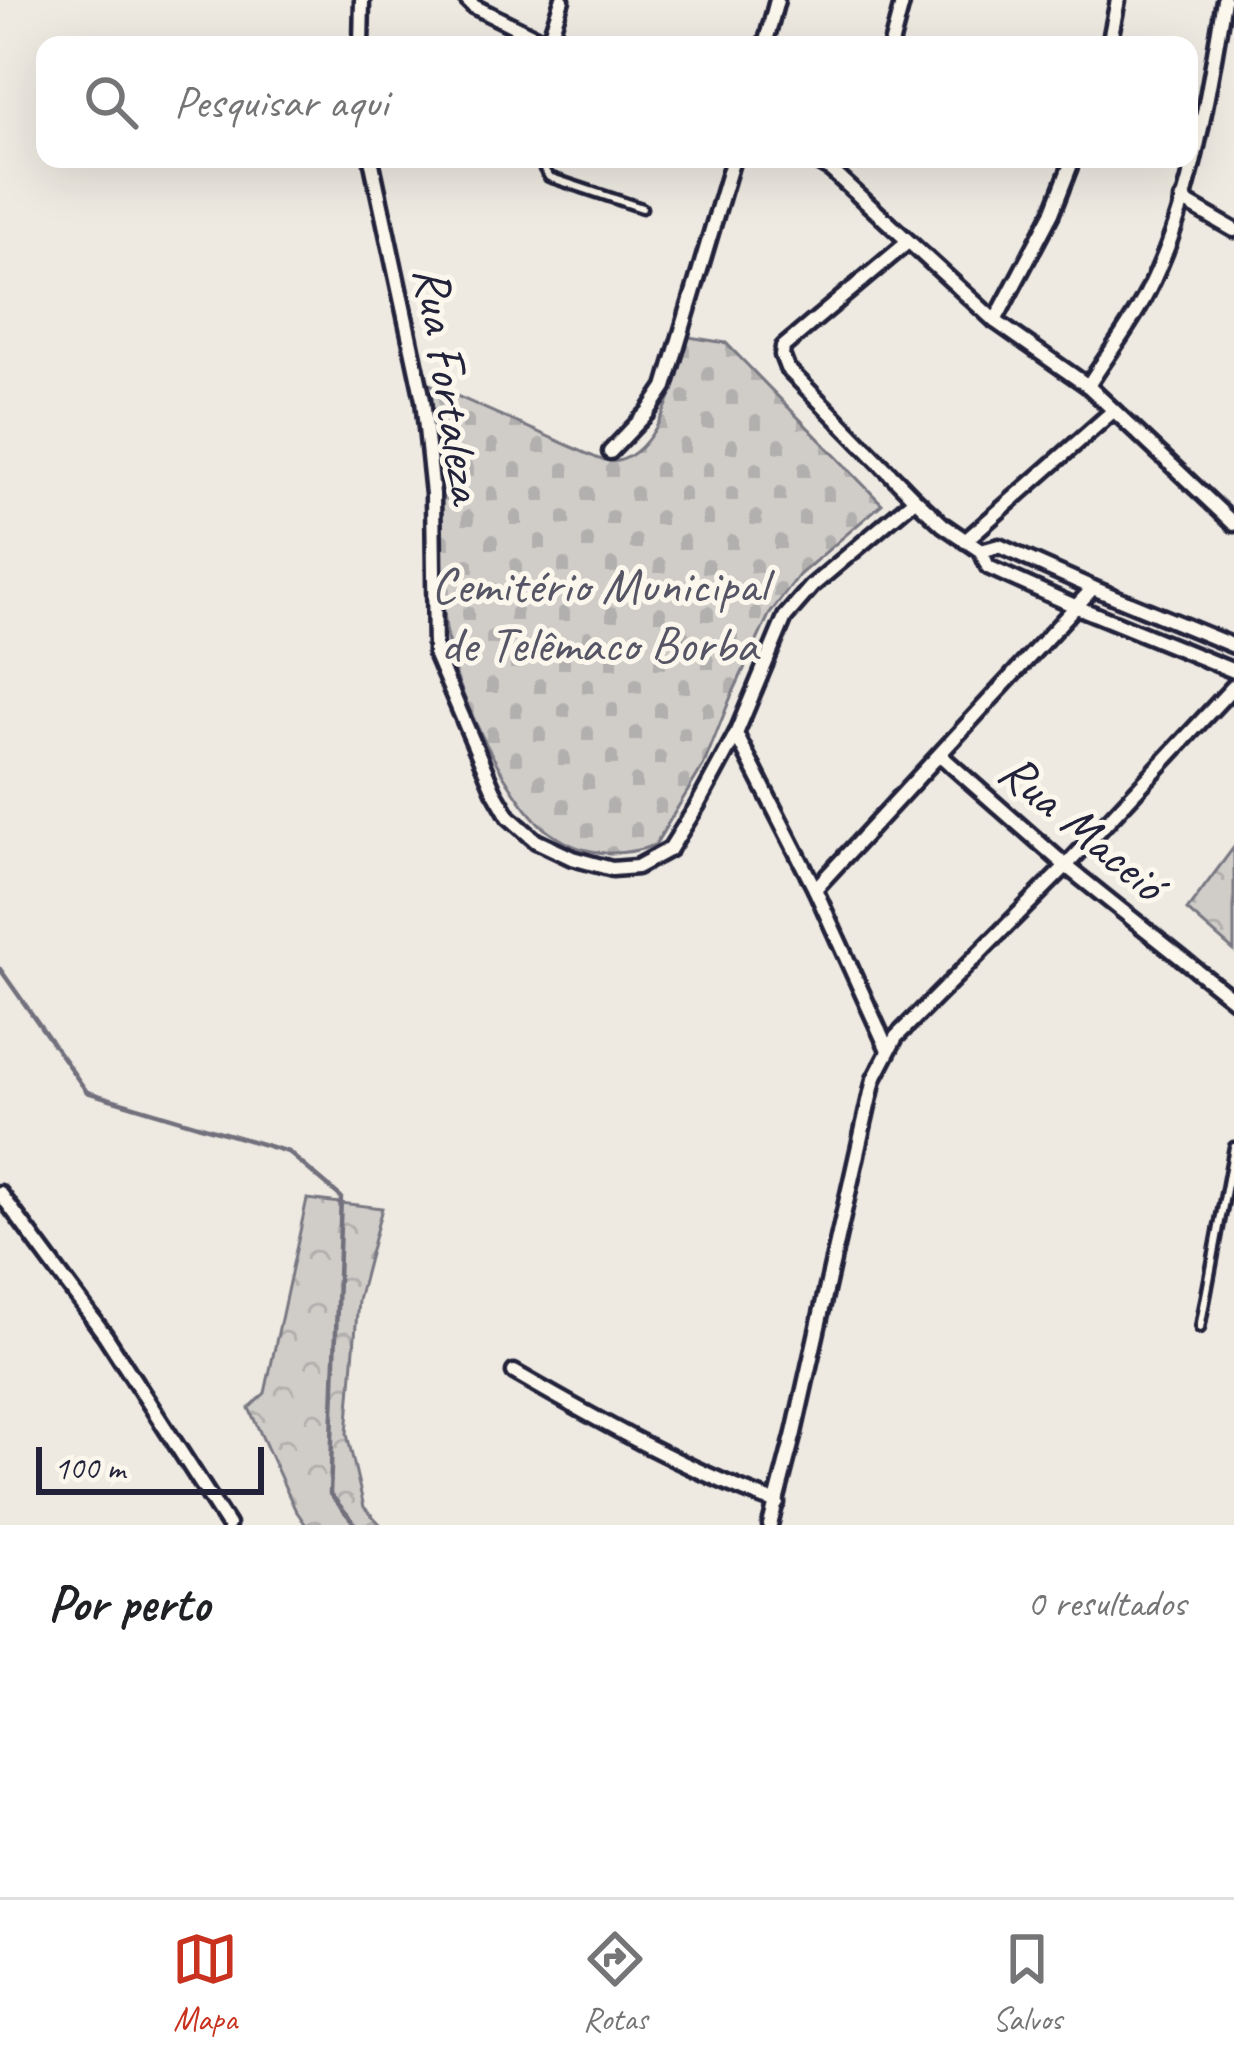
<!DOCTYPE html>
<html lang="pt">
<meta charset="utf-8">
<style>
:root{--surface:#fff;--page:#f2f2f2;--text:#202124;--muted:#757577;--line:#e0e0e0;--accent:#c8321e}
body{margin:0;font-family:Caveat,sans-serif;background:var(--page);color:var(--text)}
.scale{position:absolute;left:36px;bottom:30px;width:228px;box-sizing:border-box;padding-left:12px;border:6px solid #22223b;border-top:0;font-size:33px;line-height:42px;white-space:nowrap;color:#22223b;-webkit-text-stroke:9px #fbf7ec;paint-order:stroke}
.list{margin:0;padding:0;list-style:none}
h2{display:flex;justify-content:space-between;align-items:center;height:156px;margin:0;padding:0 48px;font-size:51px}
h2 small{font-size:39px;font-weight:400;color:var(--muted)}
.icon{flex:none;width:66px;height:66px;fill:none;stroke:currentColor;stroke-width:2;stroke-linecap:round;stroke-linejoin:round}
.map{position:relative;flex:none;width:1234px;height:1525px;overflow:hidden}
.search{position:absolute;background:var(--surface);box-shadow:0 12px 48px #0002;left:36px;right:36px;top:36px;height:132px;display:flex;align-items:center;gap:30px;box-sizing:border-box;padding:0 42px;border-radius:24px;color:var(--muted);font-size:45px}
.sheet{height:372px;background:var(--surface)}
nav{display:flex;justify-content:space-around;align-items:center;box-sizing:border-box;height:168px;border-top:3px solid var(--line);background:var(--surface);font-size:33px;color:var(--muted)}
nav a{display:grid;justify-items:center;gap:6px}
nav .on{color:var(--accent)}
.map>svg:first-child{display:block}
.forest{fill:url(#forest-crowns);stroke:#797882;stroke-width:3}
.cemetery{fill:url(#cemetery-stones);stroke:#797882;stroke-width:3}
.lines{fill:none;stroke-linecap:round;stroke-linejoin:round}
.stream{stroke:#716f7c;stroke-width:4.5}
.lane-casing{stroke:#22223b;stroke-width:15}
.street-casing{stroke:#22223b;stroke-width:21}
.lane{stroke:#fbf7ec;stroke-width:6}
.street{stroke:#fbf7ec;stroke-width:12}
.labels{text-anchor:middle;stroke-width:10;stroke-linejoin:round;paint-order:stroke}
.street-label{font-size:51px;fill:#22223b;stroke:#fbf7ec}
.park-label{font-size:51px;fill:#565566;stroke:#fbf7ec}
</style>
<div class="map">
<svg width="1234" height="1525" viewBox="0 0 1234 1525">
<defs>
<pattern id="forest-crowns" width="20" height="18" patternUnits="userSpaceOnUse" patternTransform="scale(3)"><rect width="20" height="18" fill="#d0cdc9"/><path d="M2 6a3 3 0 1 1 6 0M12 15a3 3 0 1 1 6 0" fill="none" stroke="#b2b0ae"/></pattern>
<pattern id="cemetery-stones" width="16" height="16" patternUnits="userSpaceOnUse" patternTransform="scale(3)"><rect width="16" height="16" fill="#d0cdc9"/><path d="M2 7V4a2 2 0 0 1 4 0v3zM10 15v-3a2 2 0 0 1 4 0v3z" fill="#b2b0ae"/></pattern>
</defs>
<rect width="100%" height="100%" fill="#eeeae2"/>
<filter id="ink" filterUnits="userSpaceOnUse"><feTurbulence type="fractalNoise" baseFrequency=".00833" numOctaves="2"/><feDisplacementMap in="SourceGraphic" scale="24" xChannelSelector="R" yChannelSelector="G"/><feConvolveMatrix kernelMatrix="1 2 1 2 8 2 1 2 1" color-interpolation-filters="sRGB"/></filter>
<g filter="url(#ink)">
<!-- forest -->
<g class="forest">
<path d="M1234,847V951L1187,910Z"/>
<path d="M307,1199L382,1208L358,1300L347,1434L364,1507L381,1525H306L295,1509L249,1408L265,1393Z"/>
</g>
<!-- cemetery -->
<path class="cemetery" d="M689,337L726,343L882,504L799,575L769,615L730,699L704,764L655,845C619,858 582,856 550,833C512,806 457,695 449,649C441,603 441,557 439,511C437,468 430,424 425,382L599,459C605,460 612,462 618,461C661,451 678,372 689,337Z"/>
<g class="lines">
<!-- stream -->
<path class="stream" d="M0,969L87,1092L288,1152L341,1197L330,1494L356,1525"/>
<defs>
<g id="lane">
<path d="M544,159V169L549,177L642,208"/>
<path d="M1200,1328L1234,1147"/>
</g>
<g id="street">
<path d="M467,0L473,6L552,45"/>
<path d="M548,43L562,0"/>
<path d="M361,45L362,0"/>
<path d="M765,45L777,0"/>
<path d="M891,45L903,0"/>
<path d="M1109,45L1118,0"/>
<path d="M371,159L423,400L433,494L435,653L494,791L509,817L536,841L572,858L612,869L637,867L670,849L697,806L736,734L785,617L812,586L915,499"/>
<path d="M812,159L831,170L995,321L1088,386L1234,524"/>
<path d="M1182,200L1234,230"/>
<path d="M908,242L783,347L782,355L787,368L915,499L943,525L981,551L988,567L1077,607L1234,671"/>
<path d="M995,321L1052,213L1073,159"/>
<path d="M1088,386C1107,355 1131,325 1147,293C1193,203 1207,98 1224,0"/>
<path d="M610,452L648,412L665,387L733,159"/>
<path d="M965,541L1112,412"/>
<path d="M981,551L999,546L1093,588L1234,646"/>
<path d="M736,734L815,889L888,1050"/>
<path d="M940,755L1066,866L1234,1000"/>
<path d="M815,889L1093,588"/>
<path d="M0,1193L105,1335L228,1525"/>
<path d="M514,1372C599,1421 684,1469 777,1503"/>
<path d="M770,1525L794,1433L874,1079L896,1037L1066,866L1234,686"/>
</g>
</defs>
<!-- lane casing -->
<use href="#lane" class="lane-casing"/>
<!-- street casing -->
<use href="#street" class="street-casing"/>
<!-- lane -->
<use href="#lane" class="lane"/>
<!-- street -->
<use href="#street" class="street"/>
</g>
</g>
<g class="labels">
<!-- street labels -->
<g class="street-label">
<text transform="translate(451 384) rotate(81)" y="18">Rua Fortaleza</text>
<text transform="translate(1083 826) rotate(40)" y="18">Rua Maceió</text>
</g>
<!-- park labels -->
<g class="park-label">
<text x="599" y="602">Cemitério Municipal<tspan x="599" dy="59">de Telêmaco Borba</tspan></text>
</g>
</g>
</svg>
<div class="scale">100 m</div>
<div class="search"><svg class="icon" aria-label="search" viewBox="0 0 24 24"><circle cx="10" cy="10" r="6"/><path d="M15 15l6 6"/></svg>Pesquisar aqui</div>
</div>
<section class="sheet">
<h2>Por perto<small>0 resultados</small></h2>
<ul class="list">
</ul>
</section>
<nav>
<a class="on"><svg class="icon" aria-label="map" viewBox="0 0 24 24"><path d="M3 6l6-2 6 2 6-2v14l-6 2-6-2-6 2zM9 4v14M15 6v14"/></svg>Mapa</a>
<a><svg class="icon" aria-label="directions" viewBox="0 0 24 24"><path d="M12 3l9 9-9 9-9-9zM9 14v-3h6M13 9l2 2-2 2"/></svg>Rotas</a>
<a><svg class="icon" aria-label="saved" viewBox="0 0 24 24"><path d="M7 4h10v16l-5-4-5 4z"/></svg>Salvos</a>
</nav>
